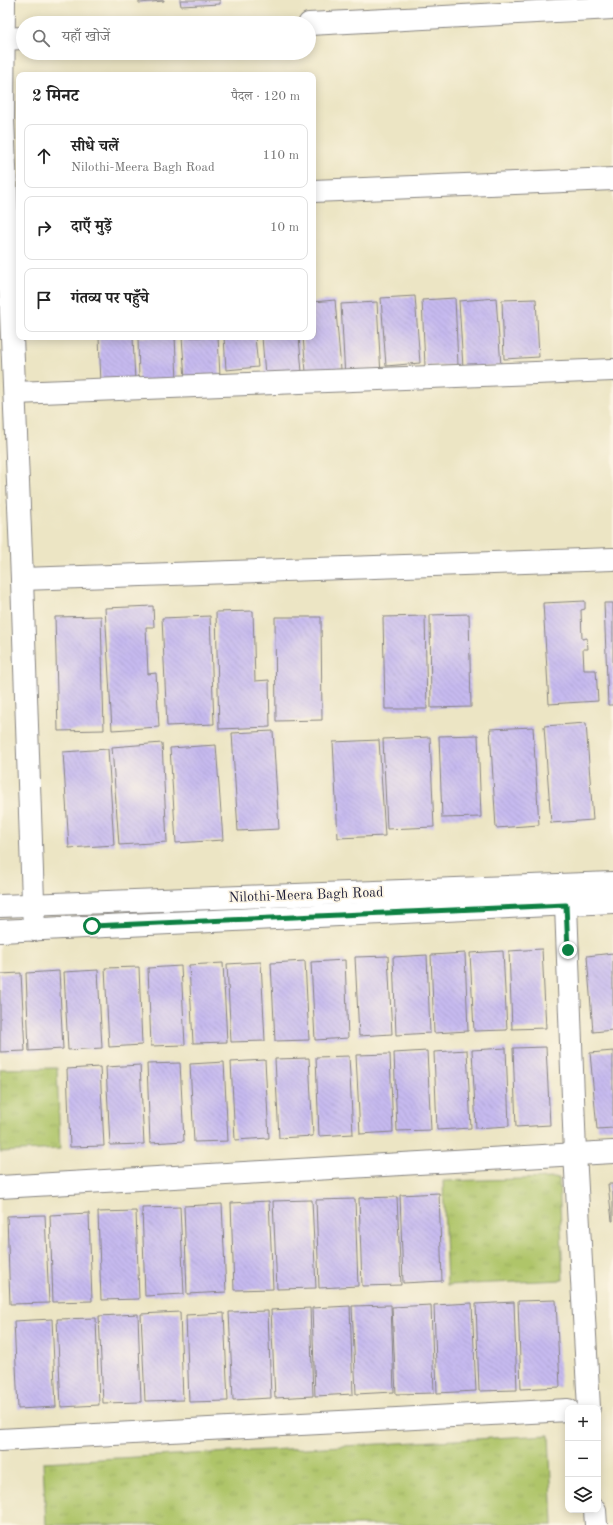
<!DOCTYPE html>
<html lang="hi">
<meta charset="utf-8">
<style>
:root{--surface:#fff;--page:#f6f6f6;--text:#222;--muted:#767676;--line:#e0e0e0}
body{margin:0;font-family:"Old Standard TT","Noto Serif Devanagari",serif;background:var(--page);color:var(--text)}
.controls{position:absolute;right:12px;bottom:12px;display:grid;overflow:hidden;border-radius:8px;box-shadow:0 2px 10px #0003}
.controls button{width:36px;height:36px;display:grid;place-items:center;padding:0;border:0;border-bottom:1px solid var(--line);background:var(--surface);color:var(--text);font:20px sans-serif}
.stop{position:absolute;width:12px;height:12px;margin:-9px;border:3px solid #0b8043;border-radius:50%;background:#fff}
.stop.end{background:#0b8043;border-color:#fff;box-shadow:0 1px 4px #0008}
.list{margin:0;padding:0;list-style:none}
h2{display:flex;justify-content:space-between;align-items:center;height:52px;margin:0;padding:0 16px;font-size:17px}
h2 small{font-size:13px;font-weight:400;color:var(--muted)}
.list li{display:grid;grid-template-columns:26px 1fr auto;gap:12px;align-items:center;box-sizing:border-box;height:64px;margin:0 8px 8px;padding:0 8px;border:1px solid var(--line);border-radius:8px}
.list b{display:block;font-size:15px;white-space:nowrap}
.list p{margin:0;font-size:13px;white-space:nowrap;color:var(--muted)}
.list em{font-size:13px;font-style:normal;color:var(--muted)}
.icon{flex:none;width:22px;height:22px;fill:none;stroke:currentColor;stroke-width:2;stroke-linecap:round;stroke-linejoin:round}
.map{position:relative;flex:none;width:613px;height:1525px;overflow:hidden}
.search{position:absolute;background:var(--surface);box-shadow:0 2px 10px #0003;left:16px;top:16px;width:300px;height:44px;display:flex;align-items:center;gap:10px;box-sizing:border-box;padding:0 14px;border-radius:22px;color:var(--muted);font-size:15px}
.panel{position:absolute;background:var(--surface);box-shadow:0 2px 10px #0003;left:16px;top:72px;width:300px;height:268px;border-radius:8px}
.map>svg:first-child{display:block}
.grass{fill:url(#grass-tufts);stroke:#687452}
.building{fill:url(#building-back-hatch)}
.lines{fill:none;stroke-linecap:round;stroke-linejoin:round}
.street-casing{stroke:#878480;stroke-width:24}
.secondary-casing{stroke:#878480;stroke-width:24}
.street{stroke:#fff;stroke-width:22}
.secondary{stroke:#fff;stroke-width:22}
.route{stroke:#0b8043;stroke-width:5}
.labels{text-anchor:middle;stroke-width:3.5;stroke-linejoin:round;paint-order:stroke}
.street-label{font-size:14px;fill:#22223b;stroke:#fcf5e5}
</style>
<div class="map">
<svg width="613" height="1525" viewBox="0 0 613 1525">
<defs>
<pattern id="grass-tufts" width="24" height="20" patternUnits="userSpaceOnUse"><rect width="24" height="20" fill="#afc569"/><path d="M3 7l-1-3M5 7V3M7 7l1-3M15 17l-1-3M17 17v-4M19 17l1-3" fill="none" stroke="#96a95c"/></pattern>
<pattern id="building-back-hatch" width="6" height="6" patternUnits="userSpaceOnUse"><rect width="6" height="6" fill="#c6baef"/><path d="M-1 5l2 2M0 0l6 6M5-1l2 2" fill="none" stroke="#aaa0ce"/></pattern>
</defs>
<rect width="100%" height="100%" fill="#fcf5e5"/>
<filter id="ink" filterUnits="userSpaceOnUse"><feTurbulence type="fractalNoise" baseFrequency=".025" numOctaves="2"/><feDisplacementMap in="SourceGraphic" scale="8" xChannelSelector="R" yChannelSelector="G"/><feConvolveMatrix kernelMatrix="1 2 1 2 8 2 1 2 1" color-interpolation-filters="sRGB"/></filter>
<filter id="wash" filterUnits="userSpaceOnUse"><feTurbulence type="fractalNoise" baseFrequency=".012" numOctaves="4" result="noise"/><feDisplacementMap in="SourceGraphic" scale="16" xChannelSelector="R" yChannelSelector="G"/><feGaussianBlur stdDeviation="0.9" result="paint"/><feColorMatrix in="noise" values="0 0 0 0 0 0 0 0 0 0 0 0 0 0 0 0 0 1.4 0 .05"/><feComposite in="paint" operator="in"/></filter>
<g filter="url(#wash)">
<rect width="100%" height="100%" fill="#ece5c4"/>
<!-- grass -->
<g class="grass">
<path d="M57,1068L60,1149L0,1152V1069Z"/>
<path d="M559,1178L563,1280L447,1285L443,1181Z"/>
<path d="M549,1435L553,1525H46L43,1462Z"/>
</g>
<g id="blocks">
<!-- building -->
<g class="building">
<path d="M139,0H164V1L139,3Z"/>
<path d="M180,0H220V4L181,6Z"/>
<path d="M415,296L420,363L386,366L381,298Z"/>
<path d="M455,298L458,365L425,366L422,300Z"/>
<path d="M496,298L501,366L463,368L459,301Z"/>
<path d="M536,299L539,357L504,359L502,300Z"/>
<path d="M335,300L341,369L306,372L303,337H313V302Z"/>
<path d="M377,302L381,376L345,378L341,304Z"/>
<path d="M99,337H133L135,382L101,383Z"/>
<path d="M138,337H175L177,380L139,381Z"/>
<path d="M182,337H218L220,376L185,379Z"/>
<path d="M224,337H255L258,367L226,370Z"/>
<path d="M262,337H299L302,372L265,375Z"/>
<path d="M585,601V609L581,610L582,639L587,638L588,649H583L584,670H596L598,701L549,704L543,603Z"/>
<path d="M604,603H613V705H608Z"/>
<path d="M153,606L154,627H146L148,674L156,673L159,727L112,730L105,608Z"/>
<path d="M253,611L255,681L269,680L270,727L219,729L216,612Z"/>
<path d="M469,614L471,707L431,708L430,615Z"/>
<path d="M101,616L104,730L58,731L55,617Z"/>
<path d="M210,616L214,724L167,726L162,618Z"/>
<path d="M425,616L427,709H385L383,617Z"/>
<path d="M275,617H321L322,720L276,721Z"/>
<path d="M586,723L593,820L551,823L544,726Z"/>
<path d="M533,727L539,825L496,828L490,729Z"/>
<path d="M273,731L279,829L238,831L232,733Z"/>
<path d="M478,735L481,817L442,818L439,736Z"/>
<path d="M430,737L434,827L387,829L383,739Z"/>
<path d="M379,740L385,836L338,838L333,742Z"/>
<path d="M162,743L167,842L119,845L112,747Z"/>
<path d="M216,745L223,840L176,843L170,748Z"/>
<path d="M108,749L114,845L69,848L63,752Z"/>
<path d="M542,949L546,1028L512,1029L509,951Z"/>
<path d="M503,951L507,1030L474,1031L470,953Z"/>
<path d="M465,953L468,1031L434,1033L431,955Z"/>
<path d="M613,953V1030L593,1032L587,956Z"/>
<path d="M427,955L430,1033L396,1035L393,957Z"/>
<path d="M388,956L392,1034L359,1036L355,957Z"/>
<path d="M345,960L348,1038L315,1040L311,962Z"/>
<path d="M305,961L309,1040L275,1041L271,963Z"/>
<path d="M261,962L265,1041L231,1042L227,964Z"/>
<path d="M223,963L227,1042L193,1043L189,965Z"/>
<path d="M181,966L185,1045L151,1046L148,968Z"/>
<path d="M139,967L142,1045L109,1047L105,968Z"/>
<path d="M98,970L102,1048L68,1050L64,972Z"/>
<path d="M59,971L63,1049L29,1051L26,973Z"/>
<path d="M21,973L25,1051L0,1052V974Z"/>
<path d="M546,1047L550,1125L516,1127L513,1048Z"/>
<path d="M506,1048L509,1126L476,1128L472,1050Z"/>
<path d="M467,1050L471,1128L437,1130L434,1052Z"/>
<path d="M427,1051L431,1130L397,1131L394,1053Z"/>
<path d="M613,1051V1128L597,1129L590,1053Z"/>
<path d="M390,1054L393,1132L360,1134L356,1055Z"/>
<path d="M349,1056L353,1134L319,1136L316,1057Z"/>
<path d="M309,1058L313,1136L279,1138L275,1059Z"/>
<path d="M265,1060L269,1138L235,1140L231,1062Z"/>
<path d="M224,1062L228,1141L194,1142L190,1064Z"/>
<path d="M180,1063L184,1141L150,1143L147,1064Z"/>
<path d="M140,1065L144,1144L110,1145L106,1067Z"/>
<path d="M100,1067L104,1146L70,1147L67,1069Z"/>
<path d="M608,1184H613V1221H612Z"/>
<path d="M439,1193L442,1281L403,1283L400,1195Z"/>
<path d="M397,1197L401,1285L362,1286L359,1198Z"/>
<path d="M355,1199L358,1286L319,1288L316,1200Z"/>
<path d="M312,1200L316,1288L277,1289L273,1201Z"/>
<path d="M269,1201L273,1289L234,1290L231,1203Z"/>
<path d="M222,1204L226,1292L187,1294L184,1206Z"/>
<path d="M180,1207L184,1294L145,1296L142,1208Z"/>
<path d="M136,1211L139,1299L101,1300L98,1212Z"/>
<path d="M89,1213L92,1301L53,1302L50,1215Z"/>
<path d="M45,1215L49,1303L10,1304L7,1216Z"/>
<path d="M556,1300L560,1387L521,1389L518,1301Z"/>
<path d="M514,1302L517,1390L479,1391L476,1304Z"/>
<path d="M472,1303L476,1391L437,1393L434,1305Z"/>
<path d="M391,1305L394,1392L356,1394L352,1306Z"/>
<path d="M431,1305L434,1393L396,1394L392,1307Z"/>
<path d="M350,1306L353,1394L315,1396L312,1308Z"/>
<path d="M310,1308L313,1396L275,1398L271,1310Z"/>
<path d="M268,1311L271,1398L233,1400L229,1312Z"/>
<path d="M180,1312L183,1400L145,1401L141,1314Z"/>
<path d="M224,1313L228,1401L189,1402L186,1315Z"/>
<path d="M138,1314L141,1402L103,1403L99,1316Z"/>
<path d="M96,1318L99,1405L61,1407L57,1319Z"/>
<path d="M52,1319L56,1407L18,1409L14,1321Z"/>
</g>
</g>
</g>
<g filter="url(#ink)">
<use href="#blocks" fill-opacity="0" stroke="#878480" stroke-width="1"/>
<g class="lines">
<defs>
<g id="street">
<path d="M4,0L3,118L22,579L34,930"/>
<path d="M309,24L613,8"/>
<path d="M3,39L23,38"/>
<path d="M313,191L613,179"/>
<path d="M15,393L613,370"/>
<path d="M22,579L613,559"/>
<path d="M566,905L575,1153L589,1408"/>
<path d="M0,1187L613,1152"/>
<path d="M0,1440L568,1410"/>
<path d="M595,1510L596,1525"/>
</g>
<g id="secondary">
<path d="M0,906L613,883"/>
<path d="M0,931L613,902"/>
</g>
</defs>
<!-- street casing -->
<use href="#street" class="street-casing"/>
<!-- secondary casing -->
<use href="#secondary" class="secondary-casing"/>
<!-- street -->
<use href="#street" class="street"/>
<!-- secondary -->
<use href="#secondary" class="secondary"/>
</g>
</g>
<g class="lines" filter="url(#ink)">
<!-- route -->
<path class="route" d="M92,926L566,905L568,950"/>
</g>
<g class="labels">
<!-- street labels -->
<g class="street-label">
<text transform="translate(306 894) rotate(-2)" y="5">Nilothi-Meera Bagh Road</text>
</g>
</g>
</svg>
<div class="controls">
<button>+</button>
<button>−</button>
<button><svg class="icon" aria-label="layers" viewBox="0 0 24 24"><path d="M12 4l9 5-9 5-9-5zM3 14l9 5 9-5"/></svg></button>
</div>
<div class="stop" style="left:92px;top:926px"></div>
<div class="stop end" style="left:568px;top:950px"></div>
<div class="search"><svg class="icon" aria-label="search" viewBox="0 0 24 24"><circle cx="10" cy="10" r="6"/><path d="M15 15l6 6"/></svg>यहाँ खोजें</div>
<section class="panel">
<h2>2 मिनट<small>पैदल · 120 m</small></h2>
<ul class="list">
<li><svg class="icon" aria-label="ahead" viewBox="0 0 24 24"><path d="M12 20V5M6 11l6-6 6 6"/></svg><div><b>सीधे चलें</b><p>Nilothi-Meera Bagh Road</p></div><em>110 m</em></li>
<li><svg class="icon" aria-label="right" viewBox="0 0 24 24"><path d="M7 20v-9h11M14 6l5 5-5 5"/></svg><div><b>दाएँ मुड़ें</b></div><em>10 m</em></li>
<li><svg class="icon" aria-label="arrive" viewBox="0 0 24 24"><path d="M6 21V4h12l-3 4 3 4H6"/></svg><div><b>गंतव्य पर पहुँचे</b></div></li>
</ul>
</section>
</div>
